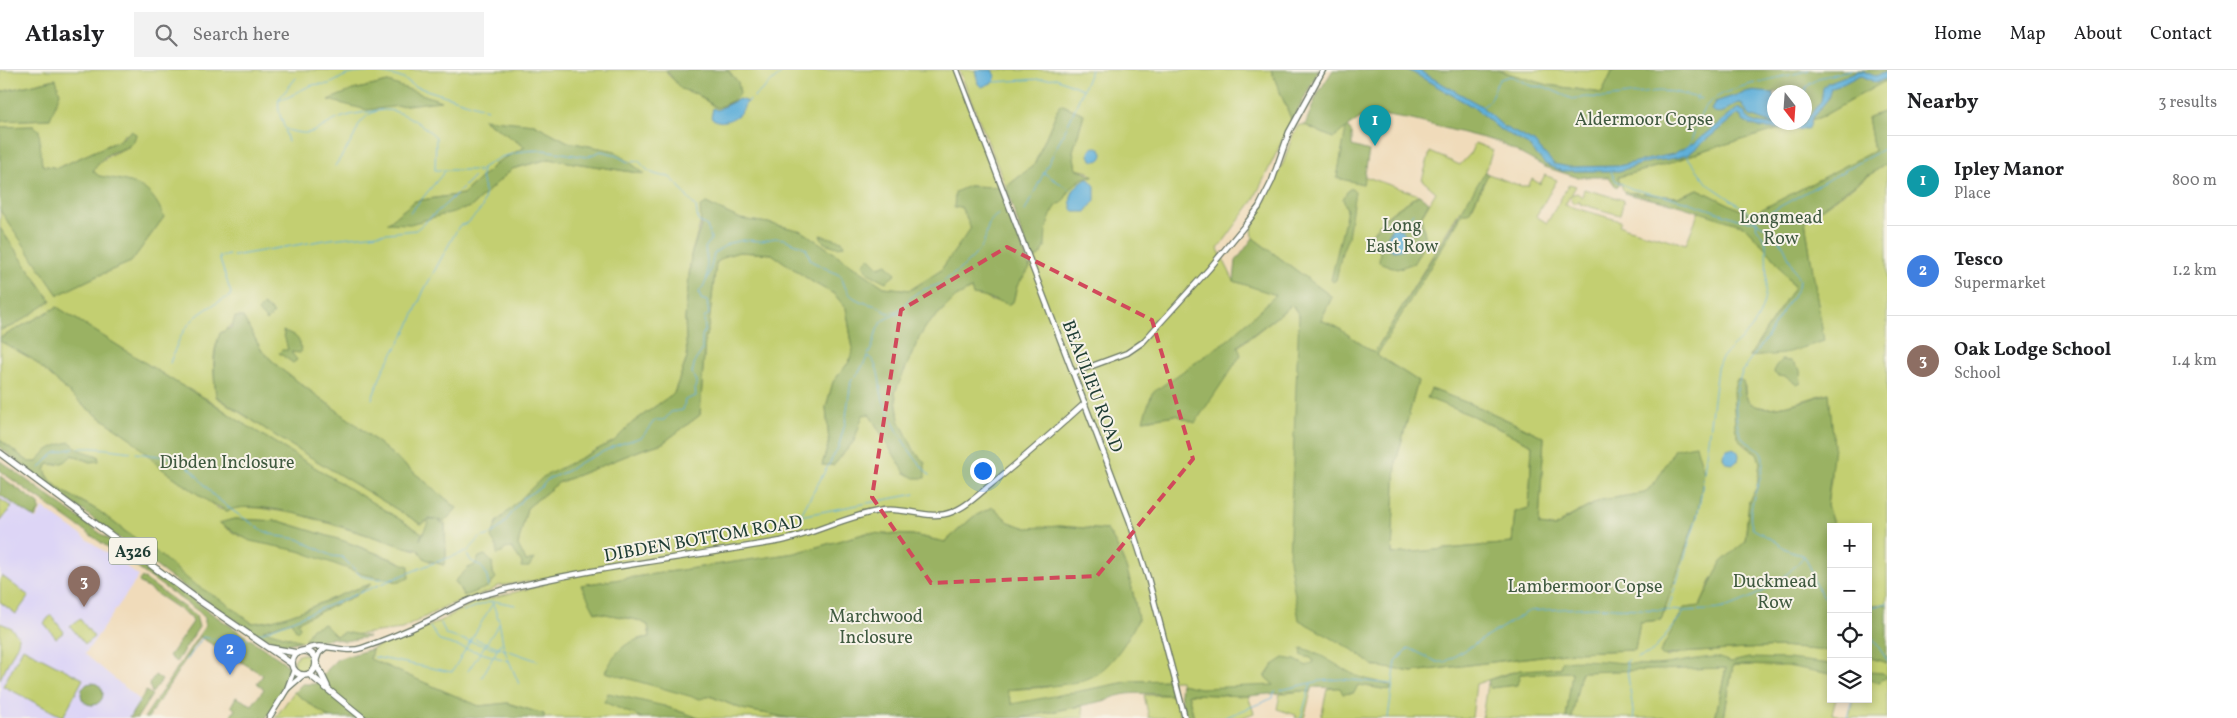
<!DOCTYPE html>
<meta charset="utf-8">
<style>
:root{--surface:#fff;--page:#f2f2f2;--text:#202124;--muted:#757577;--line:#e0e0e0;--accent:#d1495b}
body{margin:0;font-family:Vollkorn,serif;background:var(--page);color:var(--text)}
.controls{position:absolute;right:15px;bottom:15px;display:grid;overflow:hidden;border-radius:0px;box-shadow:0 2px 8px #0003}
.controls button{width:45px;height:45px;display:grid;place-items:center;padding:0;border:0;border-bottom:1px solid var(--line);background:var(--surface);color:var(--text);font:25px sans-serif}
.compass{position:absolute;left:1767px;top:15px;width:45px;height:45px;border-radius:50%;background:var(--surface);box-shadow:0 2px 8px #0003;rotate:163deg}
.you{position:absolute;left:982px;top:400px;width:18px;height:18px;margin:-12px;border:4px solid #fff;border-radius:50%;background:#1a73e8;box-shadow:0 0 0 8px #1a73e833}
.badge{display:grid;place-items:center;width:32px;height:32px;border-radius:50%;background:var(--accent);color:#fff;font-size:16px;font-weight:700}
.pin{position:absolute;translate:-50% -41px;filter:drop-shadow(0 1px 2px #0008)}
.pin::after{content:'';position:absolute;top:26px;width:18px;height:15px;background:inherit;clip-path:polygon(0 0,100% 0,50% 100%)}
.list{margin:0;padding:0;list-style:none}
h2{display:flex;justify-content:space-between;align-items:center;height:65px;margin:0;padding:0 20px;font-size:21px}
h2 small{font-size:16px;font-weight:400;color:var(--muted)}
.list li{display:grid;grid-template-columns:32px 1fr auto;gap:15px;align-items:center;box-sizing:border-box;height:90px;padding:0 20px;border-top:1px solid var(--line)}
.list b{display:block;font-size:19px;white-space:nowrap}
.list p{margin:0;font-size:16px;white-space:nowrap;color:var(--muted)}
.list em{font-size:16px;font-style:normal;color:var(--muted)}
.icon{flex:none;width:28px;height:28px;fill:none;stroke:currentColor;stroke-width:2;stroke-linecap:round;stroke-linejoin:round}
.map{position:relative;flex:none;width:1887px;height:648px;overflow:hidden}
header{display:flex;align-items:center;gap:30px;box-sizing:border-box;height:70px;padding:0 25px;background:var(--surface);border-bottom:1px solid var(--line)}
header strong{font-size:24px}
nav{display:flex;gap:28px;margin-inline-start:auto;font-size:18px}
.search{width:350px;height:45px;background:var(--page);display:flex;align-items:center;gap:12px;box-sizing:border-box;padding:0 18px;border-radius:0px;color:var(--muted);font-size:19px}
main{display:flex}
aside{flex:1;background:var(--surface)}
.map>svg:first-child{display:block}
.built{fill:#ddd5f6}
.green{fill:#c3cf71;stroke:#718652;fill-rule:evenodd}
.forest{fill:#9ab263;stroke:#5c784c}
.water{fill:#5fafd9;stroke:#3f7686}
.lines{fill:none;stroke-linecap:round;stroke-linejoin:round}
.stream{stroke:#5fafd9;stroke-width:1}
.minor-casing{stroke:#687463;stroke-width:7}
.major-casing{stroke:#687463;stroke-width:8}
.minor{stroke:#fff;stroke-width:4.5}
.major{stroke:#fff;stroke-width:5.5}
.marked{fill:none;stroke:#d1495b;stroke-width:4;stroke-dasharray:10 6;stroke-linejoin:round}
.labels{text-anchor:middle;stroke-width:4;stroke-linejoin:round;paint-order:stroke}
.shield{fill:#f7f3e8;stroke:#60746a;stroke-width:1}
.shield-label{font-size:16px;font-weight:bold;fill:#1f3d34}
.park-label{font-size:18px;fill:#405a40;stroke:#f7f3e8}
.street-label{font-size:18px;fill:#1f3d34;stroke:#f7f3e8}
</style>
<header>
<strong>Atlasly</strong>
<div class="search"><svg class="icon" aria-label="search" viewBox="0 0 24 24"><circle cx="10" cy="10" r="6"/><path d="M15 15l6 6"/></svg>Search here</div>
<nav><a>Home</a><a>Map</a><a>About</a><a>Contact</a></nav>
</header>
<main>
<div class="map">
<svg width="1887" height="648" viewBox="0 0 1887 648">
<rect width="100%" height="100%" fill="#f7f3e8"/>
<filter id="ink" filterUnits="userSpaceOnUse"><feTurbulence type="fractalNoise" baseFrequency=".02" numOctaves="2"/><feDisplacementMap in="SourceGraphic" scale="10" xChannelSelector="R" yChannelSelector="G"/><feConvolveMatrix kernelMatrix="1 2 1 2 8 2 1 2 1" color-interpolation-filters="sRGB"/></filter>
<filter id="wash" filterUnits="userSpaceOnUse"><feTurbulence type="fractalNoise" baseFrequency=".0096" numOctaves="4" result="noise"/><feDisplacementMap in="SourceGraphic" scale="20" xChannelSelector="R" yChannelSelector="G"/><feGaussianBlur stdDeviation="1.12" result="paint"/><feColorMatrix in="noise" values="0 0 0 0 0 0 0 0 0 0 0 0 0 0 0 0 0 1.4 0 .05"/><feComposite in="paint" operator="in"/></filter>
<g filter="url(#wash)">
<rect width="100%" height="100%" fill="#f0dbba"/>
<!-- built -->
<path class="built" d="M0,426L36,449L43,438L139,506L85,584L140,630L129,648H0Z"/>
<!-- green -->
<g class="green">
<path d="M0,0H666L668,5L688,22L697,24L713,36H724L734,30L732,4L727,0H955L999,117L969,116L955,138L961,137L971,158L941,201L910,220L884,217L802,161L768,153L740,149L706,133L691,185L685,249L687,288L674,323L632,353L614,371L573,392L497,451L518,474L527,438L558,413L641,380L663,373L700,345L705,269L709,254L716,193L726,186L739,182L772,184L814,213L834,224L846,238L853,279L849,292L833,312L826,337L829,372L822,395H834L854,371L863,344H869L895,383L914,381L899,350L895,321L920,266L927,255L956,227L971,219L973,225L985,227L991,231L1013,232L1017,216L1030,198L1033,188C1049,185 1043,170 1045,159C1047,150 1052,141 1058,134L1062,133C1071,119 1075,107 1093,106L1089,102L1076,99L1073,81L1084,44L1060,34L1034,95L1006,117L959,0H1271L1292,51L1253,131L1218,179L1234,211L1277,225L1144,350L1176,345L1238,277L1292,235L1299,245L1353,580L1374,596L1412,602L1574,582L1635,580L1640,552L1661,550L1698,442L1656,411L1645,423L1601,430L1565,449L1555,457L1539,455L1544,367L1481,338L1431,319L1428,328L1473,346L1532,375L1529,438L1515,442L1512,473L1392,484L1396,392L1418,311L1377,285L1463,142L1472,138L1488,104L1521,116H1528L1532,109L1540,114L1545,105L1557,110L1536,146L1547,153L1569,114L1576,116L1571,125L1577,123L1582,127L1584,119L1624,130L1620,145L1580,134V132L1573,133L1570,126L1565,135L1621,151L1619,155L1625,158L1686,174L1699,141L1744,156L1772,185L1794,217L1749,287L1823,271L1805,150L1887,93V534L1873,535L1868,533V457H1834L1827,435L1831,409L1829,323C1807,327 1744,358 1745,316L1737,309C1729,333 1737,352 1743,375L1757,383L1760,392L1757,417L1749,431L1745,472L1711,511L1700,536L1666,587L1681,583L1779,577L1831,581V629H1836L1832,644L1849,648L1853,629H1868V587L1887,593V648H1724L1733,595L1781,596L1775,594L1552,598L1508,603L1476,614L1472,648H1321L1327,619L1358,615L1390,620L1358,609L1296,617L1181,619L1180,610L1132,611L1012,635L1006,620L1048,617L1114,587L1138,550C1133,518 1126,487 1107,460L1060,456L1027,459L1009,452L993,437L973,447L945,472L913,465L867,463L795,483L581,515L596,542L637,550L648,555L650,567L638,569L605,602L709,626L742,639L789,648H699L664,636L605,632L642,648H544V644L507,633L479,636L369,589L373,578L439,552L472,533L543,515L542,510L498,516L491,521L446,536L402,559L301,571L262,560L291,551L297,561V552L355,526L370,515C329,526 294,550 252,553C234,539 214,527 195,515C162,493 133,466 101,443C83,429 54,423 45,400L48,394L56,395L71,385L90,392L98,386L80,380L37,392H29L0,370V271L32,289L85,337L130,368L161,398L219,439L227,441L237,437L259,438L298,444L416,480L422,463L236,349L211,331L177,313L57,237L0,268V260L13,256L51,231L0,158V140L58,225L95,207L131,192L164,147L121,110L99,106L93,101C103,87 113,83 129,77L125,64L120,70L57,98L42,95L34,56L0,57V51L50,49L55,9L0,22ZM388,12L440,31L329,30L353,20ZM484,50L534,54L568,72L615,81L644,104L549,89L512,99L471,137L388,153L415,131L463,124L499,91L525,77ZM243,247L262,281L282,300L354,353L457,438L445,451L429,449L421,454L279,368L216,327C214,306 209,277 224,261C229,256 237,252 243,247ZM234,449L279,451L344,471L400,492L399,512C365,504 332,492 299,481C269,472 245,475 220,453ZM445,454L446,486L443,495L429,491ZM492,492L493,503L464,526L455,511L468,498Z"/>
<path d="M1497,0H1613L1602,23L1548,15Z"/>
<path d="M1887,10V41L1868,47L1874,81L1751,145L1698,119L1678,127L1624,122L1618,107L1667,94L1705,80L1821,47Z"/>
<path d="M1300,55H1305L1333,68L1347,57L1337,108L1363,114L1364,106L1419,125C1400,137 1373,151 1368,175L1380,180L1426,170L1421,147L1436,122L1422,110L1430,82L1460,95L1470,84L1475,73L1493,80C1485,101 1477,125 1460,140L1374,283L1337,257L1321,250L1332,227L1253,168L1252,158L1284,91L1293,64Z"/>
<path d="M0,429L12,437L1,451L0,450Z"/>
<path d="M2,506L29,526L16,544L0,532V509Z"/>
<path d="M51,545L64,562L56,568L44,553Z"/>
<path d="M80,549L94,567L85,574L70,556Z"/>
<path d="M0,553L10,557L19,567L18,573L0,609Z"/>
<path d="M23,578L83,609L63,647L3,616Z"/>
<circle cx="303" cy="593" r="9"/>
<path d="M1698,598H1726L1715,648H1572L1580,602Z"/>
<path d="M1545,602H1573L1566,648H1482L1487,614L1490,618L1516,615L1520,604Z"/>
<path d="M1301,621L1311,622L1304,648H1295L1296,645L1277,639L1280,624Z"/>
<path d="M294,622L329,648H275Z"/>
<path d="M1188,624L1248,626L1254,643L1241,648H1194Z"/>
<path d="M1144,625H1175L1181,648H1149Z"/>
<path d="M1082,636L1084,648H1021Z"/>
</g>
<!-- forest -->
<g class="forest">
<path d="M666,0H727L738,12L740,23L734,30L717,38L697,24L681,19Z"/>
<path d="M1271,0H1319L1292,51Z"/>
<path d="M1333,0H1497L1548,15L1602,23L1613,0H1887V10L1821,47L1805,52L1804,22H1774V52L1802,53L1705,80L1667,94L1618,107L1620,114L1616,117L1609,107H1576L1545,97L1499,72L1412,50L1368,43L1347,57L1352,63V76L1369,81L1363,114L1337,108L1346,58L1333,68L1305,55L1317,25Z"/>
<path d="M56,9L60,23L50,49L0,51V22Z"/>
<path d="M388,12L441,31L367,40L328,30L353,20Z"/>
<path d="M1060,34L1084,44L1073,81L1076,99L1094,106C1076,107 1071,119 1062,133L1058,134C1047,149 1045,161 1045,178L1038,187L1033,188L1021,163L1006,117L1034,95Z"/>
<path d="M1887,41V93L1836,127L1805,151L1824,271L1783,284L1749,287L1794,217L1772,185L1744,156L1671,133L1626,124L1624,122L1678,127L1698,119L1751,145L1874,81L1868,47Z"/>
<path d="M483,49L534,54L568,72L615,81L645,104L549,89L512,99L471,137L410,154L387,153L415,131L463,124L499,91L525,77Z"/>
<path d="M34,56L39,60L42,95L57,98L120,70L131,61L136,64C134,79 120,78 109,84C102,88 97,95 93,101L99,106C133,112 150,112 164,147L131,192L95,207L58,225L0,140V57Z"/>
<path d="M1485,102L1488,104L1469,143H1463L1377,285L1418,311L1396,392L1392,484L1512,473L1515,442L1529,438L1532,375L1473,346L1427,328L1431,319L1481,338L1544,367L1539,455L1555,457L1566,449L1601,430L1645,423L1656,411L1675,379L1696,375L1704,402L1698,442L1661,550L1640,552L1635,580L1573,582L1412,602L1374,596L1353,580L1299,550L1289,489L1299,245L1292,235L1238,276L1241,285L1195,353L1176,345L1143,350L1152,323L1229,269L1276,225L1234,211L1236,191L1253,168L1332,227L1321,250L1337,257L1374,283Z"/>
<path d="M969,116L999,117L1030,198L1017,216L1013,232L1007,235L1005,233C993,231 985,226 973,225L971,219L956,227L927,255L920,266L895,322L899,350L915,382L925,393V408H915L905,403L869,344L863,345L854,371L834,395H822L829,372L826,337L833,312L849,292L853,279L846,238L834,224L814,213L772,184L739,182L726,186L716,193L709,254L705,269L700,345L663,373L641,380L558,413L527,438L518,475L526,491L534,489L529,497H521L522,493L512,478L505,479L502,483L497,484V477L491,468L497,452L543,407L614,371L632,353L674,323L687,288L685,249L691,185L701,156L700,137L706,133L740,149L768,153L802,161L884,217L910,220L940,201L971,158L961,137L954,138L955,122Z"/>
<path d="M1352,118L1355,121L1348,167L1342,182L1336,210L1333,212L1331,210L1347,140L1343,129L1348,120Z"/>
<path d="M1419,125L1429,132L1421,147L1426,170L1414,193L1397,199L1379,192L1380,180L1368,174C1375,151 1399,138 1419,125Z"/>
<path d="M0,158L51,231L13,256L0,260Z"/>
<path d="M820,165L842,171L844,176L837,177L824,173Z"/>
<path d="M869,187L879,197L887,194L896,204L886,212L868,203L863,194Z"/>
<path d="M263,235L274,243L267,251L258,241Z"/>
<path d="M57,237L177,313L211,332L236,349L422,463L420,470L429,450H436L429,449L421,454L279,368L216,326C214,305 212,284 220,263L232,257L235,247H243L262,281L282,300L354,353L457,438L445,451L437,450L445,454L446,486L444,495L425,489L417,478C409,480 393,473 384,470C346,459 263,426 227,441L209,432L161,398L130,368L85,337L32,289L0,271V268Z"/>
<path d="M283,261C295,264 303,270 300,283L291,282L297,290L293,293L279,283L282,280H288Z"/>
<path d="M1781,290L1791,291L1800,300L1801,313L1797,315L1786,307L1778,306L1774,303L1775,297Z"/>
<path d="M1737,309L1743,311C1745,316 1744,322 1746,327C1756,351 1811,328 1829,323L1834,376L1827,435L1834,457H1831V581L1779,577L1681,583L1661,586L1660,582L1684,538L1700,536L1721,492L1745,472L1749,431L1757,417L1760,392L1757,383L1740,371L1735,358L1733,321Z"/>
<path d="M0,370L29,392H37C45,379 55,375 70,372L80,380L98,386L99,391L90,392L72,385C65,394 58,395 48,394L45,400L48,407L59,419L99,441L126,462L155,481L194,514L226,533L252,553C294,550 330,526 371,514L355,526L297,552L300,557L297,562L291,551L263,560L301,571L283,575L259,565L227,545L173,509L0,378Z"/>
<path d="M0,391L211,543L284,592C299,608 275,634 266,648H230L235,639L231,636L236,627L252,635L264,619L257,613L263,605L200,567L148,648H144L205,556V548L198,541L0,401Z"/>
<path d="M0,406L39,434L40,439L35,448L0,425Z"/>
<path d="M993,437L1009,452L1027,458L1060,456L1107,460C1126,487 1133,518 1138,550C1128,569 1116,590 1098,603C1078,618 1032,616 1007,620L1012,634L1132,611L1171,610L1175,625C1155,625 1126,619 1108,630L1021,648H789L742,639L710,626L700,629L605,602C618,579 624,571 650,567L648,555L637,550L595,542L581,515L795,483L867,463L913,465L945,472L973,447Z"/>
<path d="M234,449L279,451L344,471L409,496V508L399,512L362,504L299,481L250,471L219,453Z"/>
<path d="M485,485L492,492L493,503L496,508L488,517L464,526L455,511L468,498L475,495L479,487Z"/>
<path d="M142,507L196,546L199,557L176,592L169,586L193,552L191,547L140,513L139,511Z"/>
<path d="M1868,533L1873,535L1887,534V593L1868,587Z"/>
<path d="M324,554L336,566L344,562L369,567L344,571L333,568L318,571L305,569L312,558Z"/>
<path d="M1301,578C1316,580 1341,599 1357,606C1368,610 1380,612 1391,616V620L1358,615L1354,623L1343,624L1340,618L1313,617L1311,622L1301,621L1248,626L1188,624L1194,648H1185L1180,623L1181,614L1200,618L1274,615L1265,607L1273,595L1284,588L1295,590L1307,596L1314,592L1311,588L1302,586Z"/>
<path d="M372,579L370,589L479,636L507,633L544,644V648H329L294,622L302,614H315L337,589Z"/>
<path d="M1716,587L1731,592L1749,588L1788,589L1831,594V604L1787,596L1733,595L1724,648H1715L1726,598L1581,602L1572,648H1566L1572,602L1520,604L1517,615L1490,618L1488,610L1520,600L1560,598L1562,591C1592,588 1621,594 1651,595C1672,595 1694,588 1716,587Z"/>
<path d="M1868,602L1883,603L1887,607L1879,612L1868,610Z"/>
<path d="M155,605L162,610L152,623L149,614Z"/>
<circle cx="92" cy="624" r="11"/>
<path d="M146,621L152,625L137,648H129Z"/>
<path d="M608,623L664,636L699,648H642L604,632Z"/>
</g>
<!-- water -->
<g class="water">
<path d="M975,0H992L995,6L994,12L982,17L978,14Z"/>
<path d="M1408,0H1418L1480,35L1504,57L1534,72L1554,94L1569,97L1618,96L1673,84L1695,72L1738,38L1744,41C1750,57 1768,54 1782,54C1789,54 1796,56 1802,55L1821,31L1823,18L1827,13L1858,1H1863L1875,6L1887,2V8L1876,13L1860,5L1843,14L1831,17L1828,29L1812,48L1810,56L1807,60L1762,58L1744,52L1740,45L1738,44L1689,84L1676,88L1649,92L1619,101H1562L1545,94L1528,75L1498,58L1473,37Z"/>
<path d="M1749,21L1774,23L1776,53H1770L1750,46L1741,33C1730,33 1723,49 1711,40L1715,32Z"/>
<path d="M739,29L748,32C743,35 745,38 741,42C734,50 719,56 711,47L713,38L717,40Z"/>
<circle cx="1096" cy="84" r="7"/>
<path d="M1088,108L1095,116V130L1086,142H1074C1065,129 1075,113 1088,108Z"/>
<path d="M1393,156L1401,160L1409,169L1406,178L1394,181L1385,176V172Z"/>
<circle cx="1731" cy="386" r="8"/>
</g>
<g class="lines">
<!-- stream -->
<g class="stream">
<path d="M994,12L1056,8L1082,19"/>
<path d="M1805,22L1806,17L1818,8L1851,0"/>
<path d="M754,27L785,0"/>
<path d="M278,30L296,8"/>
<path d="M1696,31V27L1699,24"/>
<path d="M748,32L750,30"/>
<path d="M1482,37C1492,33 1493,17 1500,9L1511,6L1531,16L1545,17L1572,29L1586,27L1605,28L1659,21L1674,22L1702,29"/>
<path d="M381,40C369,42 355,43 343,47C317,56 316,70 285,59C282,50 277,41 279,30C291,28 299,20 310,16C317,13 323,15 329,14C335,12 341,7 347,5C366,0 399,2 414,16L487,39"/>
<path d="M285,61L288,72"/>
<path d="M1689,76C1695,63 1698,44 1708,34C1725,15 1784,8 1809,0"/>
<path d="M1686,85L1708,114L1746,140L1755,151L1775,163L1784,177L1799,210L1798,218C1785,236 1775,255 1763,273C1757,283 1748,291 1743,301C1734,318 1734,343 1739,361C1744,377 1764,375 1763,392C1762,413 1744,439 1753,459L1775,471L1786,479L1804,486L1810,497L1815,514L1822,525L1831,532"/>
<path d="M335,96C342,85 351,74 356,62C358,58 358,55 361,52C383,25 417,50 436,67L435,100H478"/>
<path d="M1610,100L1616,111L1632,119L1685,131L1741,150L1754,151L1887,77"/>
<path d="M1044,103L1072,121"/>
<path d="M1025,141L1071,48L1091,0"/>
<path d="M410,143L446,100"/>
<path d="M1401,160L1413,143"/>
<path d="M233,186L331,169L416,160L447,133L483,97L501,87L524,81L543,80L587,87L601,81L613,84L628,92L639,91C644,97 649,103 658,105C661,106 666,106 669,107C677,111 687,129 696,137L698,151L707,156L711,169L705,178L707,190V209"/>
<path d="M868,285C881,264 869,251 901,243L902,238"/>
<path d="M170,293C184,252 192,246 230,226L231,223L219,187L229,185"/>
<path d="M372,329L383,300L408,258L424,220L459,156L468,153L482,138L485,125L481,106L482,98"/>
<path d="M136,383L174,388L192,400L213,425L233,441L264,461L277,466L298,469L332,486L342,487L361,506L376,509H394"/>
<path d="M39,399C44,394 49,386 56,383C78,374 108,379 131,382"/>
<path d="M915,424L800,446L838,378L845,354L851,311L858,304L868,286C882,297 878,317 884,332C895,360 909,383 929,405"/>
<path d="M483,467L490,465L502,456L523,428L541,417L548,409L567,401L581,392L617,375L642,367L655,350H664L671,342L683,340L685,330L696,326L695,318L697,311L692,303L695,291L702,281V266L705,259L704,248L709,244L707,231L701,229L699,222C709,210 711,198 714,183L729,173L744,170L762,171L775,168L784,169L806,178L811,191L841,206C843,210 843,213 845,217C850,230 865,233 877,236C882,237 884,243 890,243C901,242 906,231 914,225C921,219 931,218 939,214C953,206 973,190 982,176C989,163 984,152 999,144"/>
<path d="M466,482L471,491C486,498 486,501 489,518"/>
<path d="M494,531L515,535"/>
<path d="M1868,538L1887,533"/>
<path d="M1668,540L1697,447L1701,426L1717,298C1722,282 1739,273 1750,260C1771,236 1766,201 1766,173L1763,165L1757,159L1756,152"/>
<path d="M463,541L492,531L499,551L504,579L519,614"/>
<path d="M441,553L446,565L498,579"/>
<path d="M430,557L440,571L509,591"/>
<path d="M1868,561L1887,590"/>
<path d="M256,565L428,495L468,481L480,468"/>
<path d="M475,569L538,591"/>
<path d="M239,572L248,569"/>
<path d="M1868,580L1874,569"/>
<path d="M374,587L452,602L493,533"/>
<path d="M1637,588L1652,582L1685,541C1699,540 1715,541 1727,537C1755,528 1786,510 1804,486"/>
<path d="M187,590L203,567L223,571L230,575L235,574"/>
<path d="M1629,590L1626,592L1634,648"/>
<path d="M468,601L499,554"/>
<path d="M482,607L501,573"/>
<path d="M1281,620L1320,611L1341,609L1393,614"/>
<path d="M1224,648L1273,628L1274,622L1276,621"/>
<path d="M1301,648L1311,613"/>
<path d="M1388,648L1396,591L1409,578L1437,592H1445L1529,541L1592,537L1685,541"/>
<path d="M1847,648L1852,629"/>
</g>
</g>
</g>
<g filter="url(#ink)">
<g class="lines">
<defs>
<g id="minor">
<path d="M957,0L1130,452L1148,508L1185,648"/>
<path d="M1073,303L1127,283L1143,272L1209,199L1246,154L1259,137L1272,111L1289,62L1323,0"/>
<path d="M303,581C322,569 342,585 362,578C386,570 409,560 432,549C450,540 467,529 487,524C583,498 683,488 781,471C816,463 849,445 884,440C907,437 930,451 952,442C966,437 978,425 989,416C1022,390 1053,362 1085,333"/>
<path d="M316,591L319,583L326,577"/>
<path d="M288,618L303,605"/>
<path d="M269,648L287,619L294,600"/>
</g>
<g id="major">
<path d="M0,383L197,529L292,594"/>
<path d="M270,578L297,583"/>
<circle cx="304" cy="593" r="12"/>
<path d="M316,593L327,616"/>
<path d="M309,604L363,648"/>
</g>
</defs>
<!-- minor casing -->
<use href="#minor" class="minor-casing"/>
<!-- major casing -->
<use href="#major" class="major-casing"/>
<!-- minor -->
<use href="#minor" class="minor"/>
<!-- major -->
<use href="#major" class="major"/>
</g>
</g>
<!-- marked area -->
<path class="marked" d="M1007,177L1152,250L1193,389L1097,506L931,513L872,427L901,240Z"/>
<g class="labels">
<!-- shield labels -->
<rect class="shield" x="109" y="467.5" width="48" height="27" rx="4"/>
<g class="shield-label">
<text x="133" y="487">A326</text>
</g>
<!-- park labels -->
<g class="park-label">
<text x="1644" y="55">Aldermoor Copse</text>
<text x="1781" y="153">Longmead<tspan x="1781" dy="21">Row</tspan></text>
<text x="1402" y="161">Long<tspan x="1402" dy="21">East Row</tspan></text>
<text x="227" y="398">Dibden Inclosure</text>
<text x="1775" y="517">Duckmead<tspan x="1775" dy="21">Row</tspan></text>
<text x="1585" y="522">Lambermoor Copse</text>
<text x="876" y="552">Marchwood<tspan x="876" dy="21">Inclosure</tspan></text>
</g>
<!-- street labels -->
<g class="street-label">
<text transform="translate(1093 316) rotate(69)" y="6">BEAULIEU ROAD</text>
<text transform="translate(703 468) rotate(-10)" y="6">DIBDEN BOTTOM ROAD</text>
</g>
</g>
</svg>
<div class="controls">
<button>+</button>
<button>−</button>
<button><svg class="icon" aria-label="locate" viewBox="0 0 24 24"><circle cx="12" cy="12" r="6"/><path d="M12 2v4M12 18v4M2 12h4M18 12h4"/></svg></button>
<button><svg class="icon" aria-label="layers" viewBox="0 0 24 24"><path d="M12 4l9 5-9 5-9-5zM3 14l9 5 9-5"/></svg></button>
</div>
<svg class="compass" viewBox="-18 -18 36 36"><path d="M0-13l5 13h-10z" fill="#e53935"/><path d="M0 13l5-13h-10z" fill="#757577"/></svg>
<div class="you"></div>
<div class="pin badge" style="left:1375px;top:76px;background:#0f9aa8">1</div>
<div class="pin badge" style="left:230px;top:605px;background:#3f7fe0">2</div>
<div class="pin badge" style="left:84px;top:537px;background:#8d6e63">3</div>
</div>
<aside>
<h2>Nearby<small>3 results</small></h2>
<ul class="list">
<li><span class="badge" style="background:#0f9aa8">1</span><div><b>Ipley Manor</b><p>Place</p></div><em>800 m</em></li>
<li><span class="badge" style="background:#3f7fe0">2</span><div><b>Tesco</b><p>Supermarket</p></div><em>1.2 km</em></li>
<li><span class="badge" style="background:#8d6e63">3</span><div><b>Oak Lodge School</b><p>School</p></div><em>1.4 km</em></li>
</ul>
</aside>
</main>
